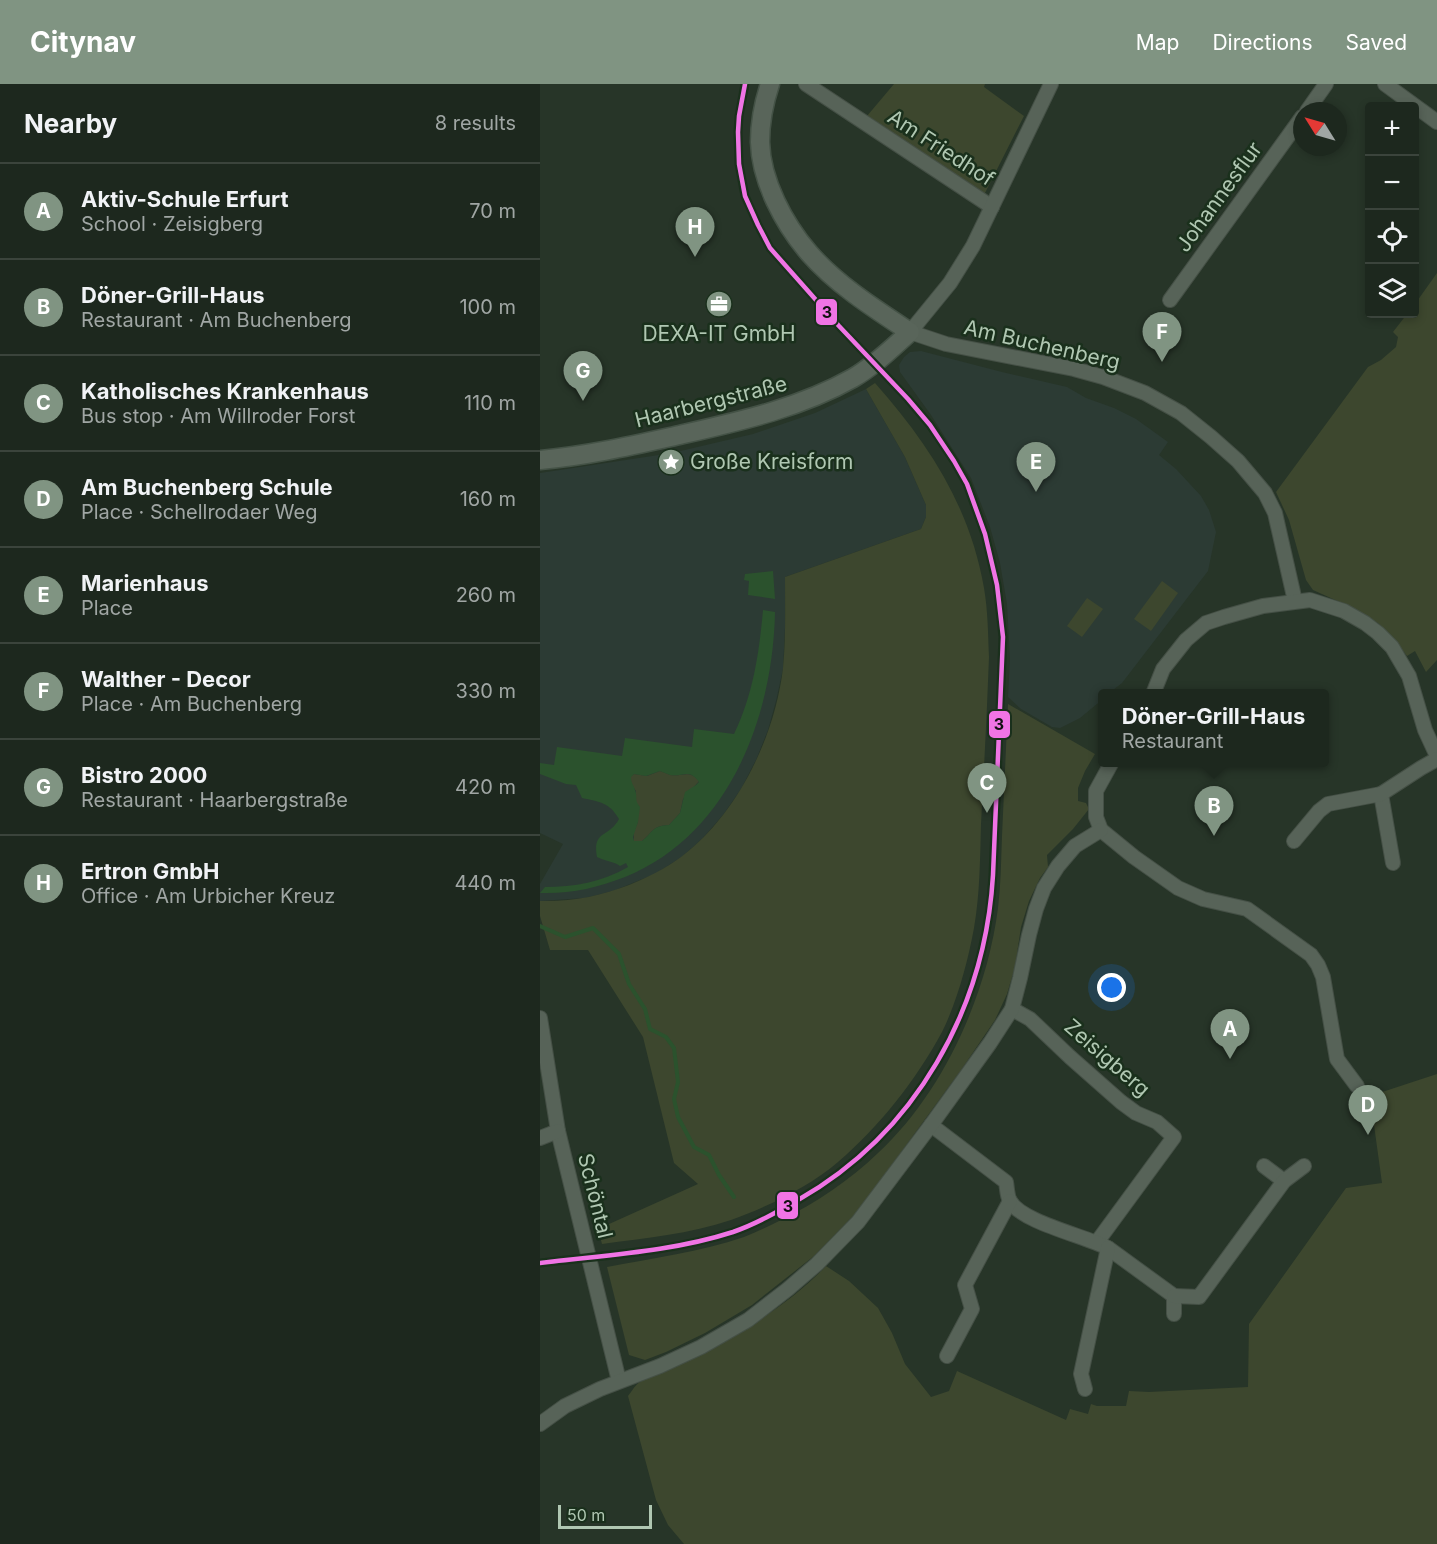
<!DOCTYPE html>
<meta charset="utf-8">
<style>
:root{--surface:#1d281e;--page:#2a342b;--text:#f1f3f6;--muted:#a0a6a4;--line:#3b443c;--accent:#809482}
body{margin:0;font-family:Inter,sans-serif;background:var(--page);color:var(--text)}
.controls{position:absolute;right:18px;top:18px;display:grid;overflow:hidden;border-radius:6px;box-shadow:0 3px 9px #0003}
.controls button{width:54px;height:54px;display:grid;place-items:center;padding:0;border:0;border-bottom:2px solid var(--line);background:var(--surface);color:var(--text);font:30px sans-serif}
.compass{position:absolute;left:753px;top:18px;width:54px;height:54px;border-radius:50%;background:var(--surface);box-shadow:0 3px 9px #0003;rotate:307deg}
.scale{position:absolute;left:18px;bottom:15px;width:94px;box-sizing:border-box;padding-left:6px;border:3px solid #b0c7b2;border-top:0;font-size:16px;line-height:21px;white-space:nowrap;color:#b0c7b2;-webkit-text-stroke:4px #1a301c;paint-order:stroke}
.you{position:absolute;left:572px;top:904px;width:21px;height:21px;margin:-15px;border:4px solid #fff;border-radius:50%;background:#1a73e8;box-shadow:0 0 0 9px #1a73e833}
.badge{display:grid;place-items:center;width:39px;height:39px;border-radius:50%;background:var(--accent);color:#fff;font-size:20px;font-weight:700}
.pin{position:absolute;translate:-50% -50px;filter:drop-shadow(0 2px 3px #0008)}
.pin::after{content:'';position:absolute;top:32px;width:21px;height:18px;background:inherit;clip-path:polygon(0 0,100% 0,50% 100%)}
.popup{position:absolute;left:558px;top:605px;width:231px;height:78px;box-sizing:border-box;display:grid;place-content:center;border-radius:6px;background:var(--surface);filter:drop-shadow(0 2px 4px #0005);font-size:20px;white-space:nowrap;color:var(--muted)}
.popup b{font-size:22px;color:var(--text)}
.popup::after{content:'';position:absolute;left:50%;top:100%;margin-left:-12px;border:12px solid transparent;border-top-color:var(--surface)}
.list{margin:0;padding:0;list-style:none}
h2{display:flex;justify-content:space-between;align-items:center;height:78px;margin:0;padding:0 24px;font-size:26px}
h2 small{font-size:20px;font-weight:400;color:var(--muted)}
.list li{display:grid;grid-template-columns:39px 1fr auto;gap:18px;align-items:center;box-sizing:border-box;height:96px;padding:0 24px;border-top:2px solid var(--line)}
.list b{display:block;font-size:22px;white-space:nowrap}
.list p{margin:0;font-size:20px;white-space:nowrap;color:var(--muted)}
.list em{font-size:20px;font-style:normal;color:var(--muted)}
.icon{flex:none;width:33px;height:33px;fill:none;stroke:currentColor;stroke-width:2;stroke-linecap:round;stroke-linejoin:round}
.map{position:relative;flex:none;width:897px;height:1460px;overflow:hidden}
header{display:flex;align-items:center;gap:36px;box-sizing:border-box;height:84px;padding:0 30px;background:var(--accent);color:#fff}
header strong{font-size:28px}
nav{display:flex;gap:33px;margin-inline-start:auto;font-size:21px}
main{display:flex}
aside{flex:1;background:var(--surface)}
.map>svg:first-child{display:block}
.medical{fill:#2c3b34}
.green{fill:#3d472e}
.water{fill:#2b522d;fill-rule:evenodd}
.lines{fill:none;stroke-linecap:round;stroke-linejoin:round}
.stream{stroke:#2b522d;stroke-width:4}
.minor-casing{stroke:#455046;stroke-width:16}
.major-casing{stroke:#445246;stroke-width:21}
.minor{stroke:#576358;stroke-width:14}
.major{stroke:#59655a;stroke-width:18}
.tram-1-casing{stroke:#1a301c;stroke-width:9}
.tram-1{stroke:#f074e5;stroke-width:4.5}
.labels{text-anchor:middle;stroke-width:5;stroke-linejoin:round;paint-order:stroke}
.street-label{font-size:21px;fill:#b0c7b2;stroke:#1a301c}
.poi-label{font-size:21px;fill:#b0c7b2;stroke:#1a301c}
.line-badge{stroke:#1a301c;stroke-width:2}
.pale-badge-label{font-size:16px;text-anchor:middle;font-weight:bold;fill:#111}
</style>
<header>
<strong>Citynav</strong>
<nav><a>Map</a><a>Directions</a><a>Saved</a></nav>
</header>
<main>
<aside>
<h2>Nearby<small>8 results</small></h2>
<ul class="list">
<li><span class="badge">A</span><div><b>Aktiv-Schule Erfurt</b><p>School · Zeisigberg</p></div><em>70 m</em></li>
<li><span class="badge">B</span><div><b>Döner-Grill-Haus</b><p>Restaurant · Am Buchenberg</p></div><em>100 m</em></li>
<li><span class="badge">C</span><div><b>Katholisches Krankenhaus</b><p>Bus stop · Am Willroder Forst</p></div><em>110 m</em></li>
<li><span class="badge">D</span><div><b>Am Buchenberg Schule</b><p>Place · Schellrodaer Weg</p></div><em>160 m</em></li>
<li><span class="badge">E</span><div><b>Marienhaus</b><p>Place</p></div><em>260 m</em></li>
<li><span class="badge">F</span><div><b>Walther - Decor</b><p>Place · Am Buchenberg</p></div><em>330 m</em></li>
<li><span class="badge">G</span><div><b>Bistro 2000</b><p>Restaurant · Haarbergstraße</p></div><em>420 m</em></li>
<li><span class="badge">H</span><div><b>Ertron GmbH</b><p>Office · Am Urbicher Kreuz</p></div><em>440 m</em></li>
</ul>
</aside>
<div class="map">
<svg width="897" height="1460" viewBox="0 0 897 1460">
<rect width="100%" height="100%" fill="#273528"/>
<!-- medical -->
<g class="medical">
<path d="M381,267L462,288L527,303L546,314L574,324L596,335L628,358L619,371L636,385L661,412L669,426L676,448L668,487L582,599L569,609L563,610V615L540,634L520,644L512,643L481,625L468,613L470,575L467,520L460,479L450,443L431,394L391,331L360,288L359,281L364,273L370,268Z"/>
<path d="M326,305L365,373L386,421V433L381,445L245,493V544L243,585L236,617L228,646L216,676L201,705L183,731L163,754L142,773L115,790L73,807L45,814L0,817V800L23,760L0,749V389L132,369L213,350L275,329Z"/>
</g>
<!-- green -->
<g class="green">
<path d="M354,0H445L444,3L484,32L444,111L327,32Z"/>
<path d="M897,189V576L886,588L875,567L867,572L855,556L838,539L813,524L773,506L766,496L749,436L736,408L828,283L841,276L856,263L858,253L853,248L867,230H874L875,220Z"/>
<path d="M335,299C389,360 430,423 444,504C448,527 448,550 449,573C447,629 444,685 441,740C440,775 440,810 434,844C428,877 417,918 402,948C376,996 340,1042 298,1078C269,1103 227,1123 191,1136C150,1150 105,1154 62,1160L58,1145L158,1100L134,1079L103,953L48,866H10L0,832V817C30,818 61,812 89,801C108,793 125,785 141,773C197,731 235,653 243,584C246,554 245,523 245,493L381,445L386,433V421L365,373L326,305Z"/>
<path d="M622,497L638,509L611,547L594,535Z"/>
<path d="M547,514L563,525L542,553L527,542Z"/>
<path d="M468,620L555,670L545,687L538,704V717L546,719L549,725L533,745L507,771L508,783L500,794L489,817L481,843L475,883L467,910L455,936L421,986L318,1127L274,1172L212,1221L165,1249L126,1268L105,1276L89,1271L67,1183C113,1174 160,1168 204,1153C217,1148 229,1142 241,1136C276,1119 310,1096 338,1069C403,1009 447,911 458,824C461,800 461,776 462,752C464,708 466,664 468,620Z"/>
<path d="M120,687C124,688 127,690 130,691C143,693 149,685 159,697L143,715L140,729L129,741C112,742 114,747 102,757H94V747L98,738L95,718L96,707L90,698V693L94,690L107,692Z"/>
<path d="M897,990V1460H144L128,1441L116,1416L88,1312C92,1307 95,1301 100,1298C108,1292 120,1289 130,1285C141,1280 151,1274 162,1268C207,1245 251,1219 286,1182L309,1197L338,1224L352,1249L365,1280L391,1313L409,1307L417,1287L526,1336L530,1325L548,1330L551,1320L557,1322H586L589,1307L609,1308L708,1303L709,1240L806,1104L842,1099L830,1012Z"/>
</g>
<!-- water -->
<g class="water">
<path d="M233,487L235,515L208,511L209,497L204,496L205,490Z"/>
<path d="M223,526L235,528C233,633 189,751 85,793C57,804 30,810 0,809L5,803C34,803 62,798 88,783L86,779L80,782C76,778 64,777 57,773C52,746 69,754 79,735C69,718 60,718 42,714L36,701L26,700L0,690V679L14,681L17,663L82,672L85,654L152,663L154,645L194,650C213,611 219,570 223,526ZM120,687C123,688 127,690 130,691C143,693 149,684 159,698L156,701L145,708L140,729L129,741C112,742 114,747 102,757H94L93,753L98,738L100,723C94,716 98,714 95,706C94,701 91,700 91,693L94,690L106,692Z"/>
</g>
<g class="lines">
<!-- stream -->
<path class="stream" d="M0,842L25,853L53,844L79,870L89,900L105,925L110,945L126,953L134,964L138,998L134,1015L138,1033L154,1063L169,1071L179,1091L194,1113"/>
<defs>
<g id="minor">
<path d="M266,0L452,123"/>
<path d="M511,0L433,162L410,199L370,248L406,260L534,285L563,293L605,309L641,329L671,353L698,377L725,409L735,429L755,517"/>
<path d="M845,0L897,38"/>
<path d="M767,27L786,0"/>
<path d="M630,216L762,33"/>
<path d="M613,610L623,585L646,556L666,539L684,533L723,522L770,516L804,527L825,539L838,549L852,563L869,592L885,646L897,672"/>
<path d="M572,678L556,707V733L561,746L594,773L638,804L663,815L707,825L771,871L778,881L783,893L797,975L817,1002"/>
<path d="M841,710L853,779"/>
<path d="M754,757L779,727L788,720L841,710L881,684L897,675"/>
<path d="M472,925L490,935L530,973L581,1018L596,1029L617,1038L634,1053L557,1158"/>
<path d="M0,934L18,1047L79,1297"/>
<path d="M391,1041L466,1098C467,1103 467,1112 470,1117C481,1138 545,1152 568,1164L634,1212V1230"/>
<path d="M0,1054L18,1047"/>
<path d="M724,1082L744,1097"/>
<path d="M634,1212L659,1213L744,1097L764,1082"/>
<path d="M407,1272L432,1225L425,1201L470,1117"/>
<path d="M545,1305L541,1290L568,1164"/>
<path d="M0,1340L25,1322L60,1305L120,1282L161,1263L208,1236L248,1205L277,1180L318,1138L391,1041L450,959L472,925L480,894L489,851L496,825L504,804L518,782L535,762L561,746"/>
</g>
<path id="major" d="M0,376C46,372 90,362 135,352C196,338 258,325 313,294C334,282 352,264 370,248C335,225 297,201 269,169C244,140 221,97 220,58C220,39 224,18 230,0"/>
</defs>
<!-- minor casing -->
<use href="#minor" class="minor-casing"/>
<!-- major casing -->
<use href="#major" class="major-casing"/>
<!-- minor -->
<use href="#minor" class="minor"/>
<!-- major -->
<use href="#major" class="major"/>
<defs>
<path id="tram-1" d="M0,1179C64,1171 131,1168 193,1148C216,1140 237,1128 258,1116C376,1049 445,925 453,791L463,553L457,501L445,450L427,400L414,377L390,341L368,315L299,242L230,164L218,141L205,112L199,80L198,48L199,32L205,0"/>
</defs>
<!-- tram-1 casing -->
<use href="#tram-1" class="tram-1-casing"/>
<!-- tram-1 -->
<use href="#tram-1" class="tram-1"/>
</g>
<!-- icons -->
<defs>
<symbol id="office-disc" viewBox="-11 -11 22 22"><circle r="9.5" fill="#809482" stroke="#1a301c"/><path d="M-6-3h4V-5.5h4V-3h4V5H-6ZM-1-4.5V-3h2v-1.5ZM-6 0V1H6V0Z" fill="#fff"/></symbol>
<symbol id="sight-disc" viewBox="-11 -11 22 22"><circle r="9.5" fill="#809482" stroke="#1a301c"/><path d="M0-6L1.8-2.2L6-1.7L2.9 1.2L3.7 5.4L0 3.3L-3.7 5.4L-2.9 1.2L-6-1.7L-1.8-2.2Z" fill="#fff"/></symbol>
</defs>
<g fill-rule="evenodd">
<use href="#office-disc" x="164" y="205" width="30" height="30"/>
<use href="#sight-disc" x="116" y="363" width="30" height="30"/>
</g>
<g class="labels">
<!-- street labels -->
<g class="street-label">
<text transform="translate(401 64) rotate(33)" y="7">Am Friedhof</text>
<text transform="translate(679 113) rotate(-54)" y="7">Johannesflur</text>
<text transform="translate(502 261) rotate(13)" y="7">Am Buchenberg</text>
<text transform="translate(171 318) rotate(-14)" y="7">Haarbergstraße</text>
<text transform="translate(567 974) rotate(41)" y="7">Zeisigberg</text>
<text transform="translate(55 1112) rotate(76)" y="7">Schöntal</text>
</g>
<!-- poi labels -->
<g class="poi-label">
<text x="179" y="257">DEXA-IT GmbH</text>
<text x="150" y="385" text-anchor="start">Große Kreisform</text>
</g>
</g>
<g class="line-badge">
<rect x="275" y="214" width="23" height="28" rx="6" fill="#f074e5"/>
<rect x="448" y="626" width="23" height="29" rx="6" fill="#f074e5"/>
<rect x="236" y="1107" width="23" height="29" rx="6" fill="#f074e5"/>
</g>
<g class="pale-badge-label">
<text x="287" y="234">3</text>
<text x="459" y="646">3</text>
<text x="248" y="1128">3</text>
</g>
</svg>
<div class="controls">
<button>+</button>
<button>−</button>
<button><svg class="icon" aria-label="locate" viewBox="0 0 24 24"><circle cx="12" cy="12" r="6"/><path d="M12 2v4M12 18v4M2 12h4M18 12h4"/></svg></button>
<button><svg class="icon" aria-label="layers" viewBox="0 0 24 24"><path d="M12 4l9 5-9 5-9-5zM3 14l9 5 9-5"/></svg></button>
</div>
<svg class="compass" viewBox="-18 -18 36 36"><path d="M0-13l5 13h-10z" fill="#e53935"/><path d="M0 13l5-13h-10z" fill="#a0a6a4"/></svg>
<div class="scale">50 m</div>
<div class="you"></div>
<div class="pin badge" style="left:690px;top:975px">A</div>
<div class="pin badge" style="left:674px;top:752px">B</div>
<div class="popup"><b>Döner-Grill-Haus</b>Restaurant</div>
<div class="pin badge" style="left:447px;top:729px">C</div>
<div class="pin badge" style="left:828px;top:1051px">D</div>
<div class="pin badge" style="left:496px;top:408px">E</div>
<div class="pin badge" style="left:622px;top:278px">F</div>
<div class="pin badge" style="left:43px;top:317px">G</div>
<div class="pin badge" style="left:155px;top:173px">H</div>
</div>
</main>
